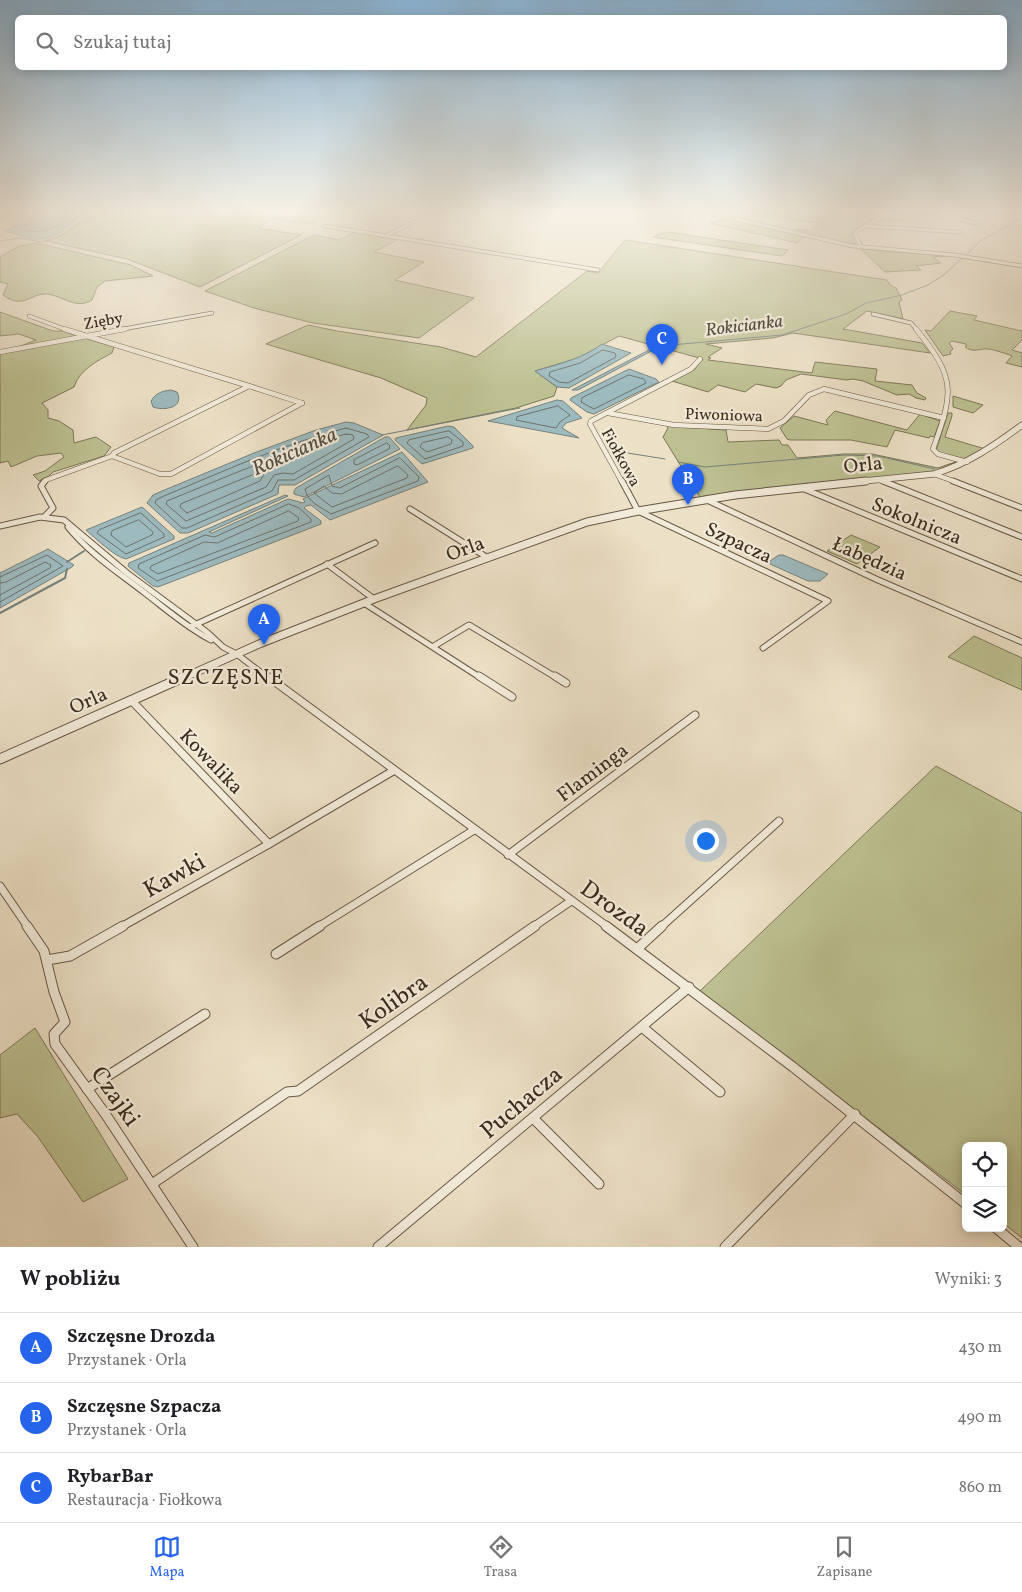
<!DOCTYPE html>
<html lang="pl">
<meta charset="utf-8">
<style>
:root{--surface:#fff;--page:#f2f2f2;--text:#202124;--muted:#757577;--line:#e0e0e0;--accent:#2563eb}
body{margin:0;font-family:Vollkorn,serif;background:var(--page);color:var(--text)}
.controls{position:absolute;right:15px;bottom:15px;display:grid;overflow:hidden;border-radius:8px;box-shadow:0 2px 12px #0003}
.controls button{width:45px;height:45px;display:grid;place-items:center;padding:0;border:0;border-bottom:1px solid var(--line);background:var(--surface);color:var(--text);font:25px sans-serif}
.you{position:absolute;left:705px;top:840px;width:18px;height:18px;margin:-12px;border:4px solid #fff;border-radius:50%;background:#1a73e8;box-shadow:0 0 0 8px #1a73e833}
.badge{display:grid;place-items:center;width:32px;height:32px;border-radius:50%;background:var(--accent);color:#fff;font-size:16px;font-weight:700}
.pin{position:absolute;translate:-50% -41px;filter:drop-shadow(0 1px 2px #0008)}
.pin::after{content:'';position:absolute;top:26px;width:18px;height:15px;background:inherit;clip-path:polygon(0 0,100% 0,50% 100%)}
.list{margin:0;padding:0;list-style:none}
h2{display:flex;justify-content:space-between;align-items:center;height:65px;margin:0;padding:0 20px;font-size:21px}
h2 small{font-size:16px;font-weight:400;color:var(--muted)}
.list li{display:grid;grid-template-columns:32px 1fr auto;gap:15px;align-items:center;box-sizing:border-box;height:70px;padding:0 20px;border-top:1px solid var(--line)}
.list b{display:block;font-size:19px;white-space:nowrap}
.list p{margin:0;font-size:16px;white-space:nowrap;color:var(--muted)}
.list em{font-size:16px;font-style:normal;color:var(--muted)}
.icon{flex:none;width:28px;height:28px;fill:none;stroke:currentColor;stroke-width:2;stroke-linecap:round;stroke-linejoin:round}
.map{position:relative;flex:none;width:1022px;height:1247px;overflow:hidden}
.search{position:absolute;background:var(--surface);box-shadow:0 2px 12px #0003;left:15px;right:15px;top:15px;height:55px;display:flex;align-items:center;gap:12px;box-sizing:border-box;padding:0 18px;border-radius:8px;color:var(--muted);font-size:19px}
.sheet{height:275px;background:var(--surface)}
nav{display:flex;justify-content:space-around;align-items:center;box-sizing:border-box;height:70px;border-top:1px solid var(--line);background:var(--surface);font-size:14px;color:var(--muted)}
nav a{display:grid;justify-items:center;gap:2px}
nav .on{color:var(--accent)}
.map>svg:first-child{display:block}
.green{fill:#bdc192;stroke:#7c7656}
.water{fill:#9dbabf;stroke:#75817d}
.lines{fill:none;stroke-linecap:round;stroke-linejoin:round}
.shore{stroke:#6c726d;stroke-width:1}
.stream-far1{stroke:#75817d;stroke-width:1}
.stream{stroke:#75817d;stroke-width:2}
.minor-far4-casing{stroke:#665846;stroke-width:4.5}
.minor-far3-casing{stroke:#665846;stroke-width:5.5}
.minor-far2-casing{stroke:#665846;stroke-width:7}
.minor-far1-casing{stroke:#665846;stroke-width:9}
.minor-casing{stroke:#665846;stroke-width:11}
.tertiary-far2-casing{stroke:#665846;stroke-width:7}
.tertiary-far1-casing{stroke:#665846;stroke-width:9}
.tertiary-casing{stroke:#665846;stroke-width:11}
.minor-far4{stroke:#f3ebda;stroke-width:3}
.minor-far3{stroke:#f3ebda;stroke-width:4.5}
.minor-far2{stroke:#f3ebda;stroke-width:5}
.minor-far1{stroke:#f3ebda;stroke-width:7}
.minor{stroke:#f3ebda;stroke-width:9}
.tertiary-far2{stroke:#f3ebda;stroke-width:5.5}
.tertiary-far1{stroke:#f3ebda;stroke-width:7}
.tertiary{stroke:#f3ebda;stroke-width:9}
.labels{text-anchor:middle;stroke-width:4.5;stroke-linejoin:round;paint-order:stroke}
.far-street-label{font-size:16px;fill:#3a2b1b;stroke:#f3ebda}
.far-water-label{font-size:18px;font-style:italic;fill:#534f44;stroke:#f3ebda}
.street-label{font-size:20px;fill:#3a2b1b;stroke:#f3ebda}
.water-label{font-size:21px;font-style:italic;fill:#534f44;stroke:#f3ebda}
.quarter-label{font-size:22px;letter-spacing:1px;fill:#3a2b1b;stroke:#f3ebda}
.near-street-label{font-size:24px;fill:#3a2b1b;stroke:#f3ebda}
</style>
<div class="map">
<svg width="1022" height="1247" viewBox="0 0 1022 1247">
<rect width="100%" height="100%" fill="#ece0c6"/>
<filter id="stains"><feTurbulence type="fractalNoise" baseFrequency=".004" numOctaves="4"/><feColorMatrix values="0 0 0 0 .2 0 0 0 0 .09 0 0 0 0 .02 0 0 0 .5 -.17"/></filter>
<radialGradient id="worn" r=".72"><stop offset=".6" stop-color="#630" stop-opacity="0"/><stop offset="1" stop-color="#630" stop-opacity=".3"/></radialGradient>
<!-- green -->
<g class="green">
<path d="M98,211H247L276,216L290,211L329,212C317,231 291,221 273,218L258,228L301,235L200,287L127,259L46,241L61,235Z"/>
<path d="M727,211H918L900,221H870L851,233L856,246L791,231L797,229L810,231L818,223Z"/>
<path d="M727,218L805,236L797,243L710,223Z"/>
<path d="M355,232L397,240L374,252L424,262L395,280L474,298L419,338L313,323L254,308L205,291L314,235L339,240Z"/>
<path d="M667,232L788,250L782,256L653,237Z"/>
<path d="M625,240L887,280L891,286L896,288L902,300L899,302L903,319L867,311L843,329L922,343L930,353L793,333L773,338L706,344L722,348L708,357L711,358L708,360L812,373L815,362L877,369L875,381L912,385L917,393L926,398L925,400L916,398L909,394L897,395L863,381L853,379L847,380L801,374L786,380L781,386L776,388L756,384L745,392L718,385L708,392L672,381L694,370L703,359L619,336L578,358L535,371L557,387L554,396L516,408L407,430L426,405L427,398L381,378L266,344L308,325L337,331L441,347L476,357L587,271L598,273Z"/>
<path d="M36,243L131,265L153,276L105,281L97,287L92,300C76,310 63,296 47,294C30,293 24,310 3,295L8,284L0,282V257L19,246Z"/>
<path d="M861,249L946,256L933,257L941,263L916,266L921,270L885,272Z"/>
<path d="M950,311L977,316L974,320L1022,331V340L1012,350L1022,353V367L1006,363L1012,356L1010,355C1003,353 991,348 984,349C976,350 972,352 965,347H966V344L952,341L949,343L953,349L950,352L951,354L943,356L925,330L931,331Z"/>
<path d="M0,312L53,331H62L114,347L112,353C97,361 79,370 74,387L42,403L48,410V418L59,421L73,430L74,443L96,437L111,447L104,456L53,472L49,476L39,481L33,475L45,471L64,457L61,453L37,456L11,467L8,461L0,463V354L36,340L19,334L0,336Z"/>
<path d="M953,396L983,405L973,413L953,407Z"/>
<path d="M835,411L907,430L920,414L940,421L934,437L930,436L929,438L895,430L887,447L851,440H790L787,439L780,428L794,416L828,425L826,420Z"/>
<path d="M948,413H952V416L945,437L985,449L966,460L942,454L936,451Z"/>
<path d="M667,426L726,430L728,442L779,440L782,445H788L797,458L844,454H872L938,468L955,462L953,459L961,461L955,465L932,472L749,490L700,497L663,437L668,428Z"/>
<path d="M851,535L880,547L857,564L827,551Z"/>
<path d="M974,636L1022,658V690L948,657Z"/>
<path d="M936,766L1022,813V1238L1003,1223V1146H966V1195L700,991Z"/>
<path d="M35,1028L128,1179L83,1202L38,1137L17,1114L0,1118V1055Z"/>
</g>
<!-- water -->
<g class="water">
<path d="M47,211H88C74,221 55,241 36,239C26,238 15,233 5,231Z"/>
<path d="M602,344L631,353L569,388L557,387L535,371C559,364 582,359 602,344Z"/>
<path d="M657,348L578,390H572L651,349Z"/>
<path d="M629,369L656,379L659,382L594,414L587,412L570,400L571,398Z"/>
<path d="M171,390L177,392C185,408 164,411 153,407L151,401C156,393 162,391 171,390Z"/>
<path d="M557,400L563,401L582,418L566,423L562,428L579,438L488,421Z"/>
<path d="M346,422L354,423L383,435L295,485H279L278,494L188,533H180L147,503L153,495L162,491L254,453L316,430Z"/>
<path d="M448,426L454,427L473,446V448L422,464L395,440L396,438Z"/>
<path d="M385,437H389L400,449L304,497L294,494V491L296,488Z"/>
<path d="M402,452L428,482L330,520L311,505L306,506L304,508L321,521V524L158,587L153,586L128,566L129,563L285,495L288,496L209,532L212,533L288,499L303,503L305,502L303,499Z"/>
<path d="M142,507L174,536V539L126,559C115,557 95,538 86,530Z"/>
<path d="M48,549L74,565L72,567L0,608V573Z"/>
<path d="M779,555H783L828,574L820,581H808L770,564V561Z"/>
</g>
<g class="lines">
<!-- shore -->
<g class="shore">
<path d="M47,211L44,217L24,226L23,230C46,236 61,224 79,211"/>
<path d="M603,350L615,353L616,357L568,383L559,382L549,376L550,372L580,363Z"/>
<path d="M629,375L644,379L646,383L594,409L581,402L582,398Z"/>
<path d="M558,406L570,415L560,422L556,428L516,420L517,417Z"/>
<path d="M346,428L367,434L369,437L294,480H278L272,491L187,528H182L155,503L156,500L164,496C224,471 283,444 346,428Z"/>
<path d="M449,431L463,442V446L425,459L407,443L409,440Z"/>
<path d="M346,434L353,435L354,439L293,474L283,473L274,475L266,487L186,521L166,504L167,501C226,477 285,451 346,434Z"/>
<path d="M448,437L452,440L451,444L427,452L420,447L422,443Z"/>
<path d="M387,443L390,446L389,449L357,465L354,464V460Z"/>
<path d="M400,458L419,477L418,481L331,514C321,507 307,502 305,489L329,475L332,486L339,488Z"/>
<path d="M398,466L408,475L407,478L332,507L314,493L324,486L332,493L341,494Z"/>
<path d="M263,471L264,474L260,481L187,513L180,507L181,504Z"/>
<path d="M289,504L299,508L311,519V522L157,581L138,568L139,564L205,535L214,537Z"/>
<path d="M289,511L299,518L298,521L158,574L150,569L151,566L204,542L217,543Z"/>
<path d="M141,513L164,534V537L126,554L97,533L99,530Z"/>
<path d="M139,520L153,532L152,535L126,547L111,535L112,531Z"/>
<path d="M0,577L47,555L63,566L0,602"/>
<path d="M0,583L6,582L45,562L51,565L50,568L0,595"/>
</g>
<!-- stream-far1 -->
<g class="stream-far1">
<path d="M0,241L20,238L41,242L62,235L94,211"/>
<path d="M966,255L980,241L1022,218"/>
<path d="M660,346L782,335L846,314L866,303L902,295L928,285L945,274L963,257"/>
<path d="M382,435L520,408"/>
<path d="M609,450L665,459"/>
<path d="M678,462L705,467L844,455L878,456L935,469"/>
</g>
<!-- stream -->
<g class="stream">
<path d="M67,562L84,551"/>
<path d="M0,613L65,578L67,569"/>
</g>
<defs>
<g id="minor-far4">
<path d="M702,211L852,246L954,255L1022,266"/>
<path d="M927,211L975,223"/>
<path d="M0,216L18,218L37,211"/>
<path d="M325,226L598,270"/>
<path d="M866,226L960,232"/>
<path d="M385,236L437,211"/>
<path d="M861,247L855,234L857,231L893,211"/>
<path d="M873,314L911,323L917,330"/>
<path d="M29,316L67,330"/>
<path d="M118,330L212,313"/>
</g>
<g id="minor-far3">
<path d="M64,329L249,386"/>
<path d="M916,329C956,378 954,391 933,449L938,454L967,462"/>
<path d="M0,352L125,329"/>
<path d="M608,413L674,425L768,429L784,421L809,395L824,389L944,418"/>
<path d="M112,456L160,474H171L302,403"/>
<path d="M934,474L956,482"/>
<path d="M880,480L886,482"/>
<path d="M44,482L46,480L112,456L114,453L249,386L302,403"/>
<path d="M622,482L590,424L591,421L691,369L700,359"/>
</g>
<g id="minor-far2">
<path d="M622,481L638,511L828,601L763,648"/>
<path d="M883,481L1022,537"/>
<path d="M953,481L1022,508"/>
<path d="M802,488L1022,579"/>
<path d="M707,500L878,580L1022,642"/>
<path d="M410,509L488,558"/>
<path d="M44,517L53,508L41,486L45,481"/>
<path d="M0,526L40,517L64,520L127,573L208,633L223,647L238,655L268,678"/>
<path d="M68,527C90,554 118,572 145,593C166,609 186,627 211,640"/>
<path d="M327,564L374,599"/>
<path d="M364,603L481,678"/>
<path d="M190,627L375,543"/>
<path d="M434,646L469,625L557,678"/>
</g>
<g id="minor-far1">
<path d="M267,676L608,927"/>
<path d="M479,676L512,697"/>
<path d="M555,676L566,683"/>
<path d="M131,700L269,844"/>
<path d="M508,855L695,715"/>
<path d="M0,886L28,927"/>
<path d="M121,927L269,844L393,771"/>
<path d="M318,927L474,830"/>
<path d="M533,927L571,901"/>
<path d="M661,927L779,821"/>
</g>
<g id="minor">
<path d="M27,926L44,951L54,992L65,1022L54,1034L55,1044L106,1115L193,1247"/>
<path d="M606,926L793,1067L966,1204"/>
<path d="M637,949L662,926"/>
<path d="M276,954L320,926"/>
<path d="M47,960L70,956L123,926"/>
<path d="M642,1027L720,1092"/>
<path d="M87,1089L205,1014"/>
<path d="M533,1118L599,1184"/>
<path d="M152,1184L287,1092L298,1091L535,926"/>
<path d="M996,1228L1019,1247"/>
<path d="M378,1247L689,987"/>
<path d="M725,1247L855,1114"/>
</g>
<path id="tertiary-far2" d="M854,482L934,474C967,464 994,446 1022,425"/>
<path id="tertiary-far1" d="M183,678L259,644L374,599L587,522L638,511L735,495L866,481"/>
<path id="tertiary" d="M0,759L186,676"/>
</defs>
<!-- minor-far4 casing -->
<use href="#minor-far4" class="minor-far4-casing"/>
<!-- minor-far3 casing -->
<use href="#minor-far3" class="minor-far3-casing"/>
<!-- minor-far2 casing -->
<use href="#minor-far2" class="minor-far2-casing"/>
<!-- minor-far1 casing -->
<use href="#minor-far1" class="minor-far1-casing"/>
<!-- minor casing -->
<use href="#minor" class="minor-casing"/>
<!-- tertiary-far2 casing -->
<use href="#tertiary-far2" class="tertiary-far2-casing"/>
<!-- tertiary-far1 casing -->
<use href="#tertiary-far1" class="tertiary-far1-casing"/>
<!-- tertiary casing -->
<use href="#tertiary" class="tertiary-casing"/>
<!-- minor-far4 -->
<use href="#minor-far4" class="minor-far4"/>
<!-- minor-far3 -->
<use href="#minor-far3" class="minor-far3"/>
<!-- minor-far2 -->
<use href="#minor-far2" class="minor-far2"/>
<!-- minor-far1 -->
<use href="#minor-far1" class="minor-far1"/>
<!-- minor -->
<use href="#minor" class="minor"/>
<!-- tertiary-far2 -->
<use href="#tertiary-far2" class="tertiary-far2"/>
<!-- tertiary-far1 -->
<use href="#tertiary-far1" class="tertiary-far1"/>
<!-- tertiary -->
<use href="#tertiary" class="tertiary"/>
</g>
<!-- sky -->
<linearGradient id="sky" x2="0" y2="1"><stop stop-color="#8ab6d8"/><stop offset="0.55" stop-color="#f6f1e5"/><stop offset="1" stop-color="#f6f1e5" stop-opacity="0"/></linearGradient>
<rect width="1022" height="385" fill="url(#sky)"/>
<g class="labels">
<!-- far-street labels -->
<g class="far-street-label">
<text transform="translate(103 320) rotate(-10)" y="6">Zięby</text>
<text transform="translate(724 414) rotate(2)" y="6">Piwoniowa</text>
<text transform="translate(622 457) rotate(61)" y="6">Fiołkowa</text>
</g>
<!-- far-water labels -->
<g class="far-water-label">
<text transform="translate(744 325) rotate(-7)" y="6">Rokicianka</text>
</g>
<!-- street labels -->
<g class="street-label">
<text transform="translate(863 464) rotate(-6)" y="7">Orla</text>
<text transform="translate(917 520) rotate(22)" y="7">Sokolnicza</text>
<text transform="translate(739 542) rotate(25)" y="7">Szpacza</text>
<text transform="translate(465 548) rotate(-20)" y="7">Orla</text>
<text transform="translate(870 558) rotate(24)" y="7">Łabędzia</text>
<text transform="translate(88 700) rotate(-24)" y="7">Orla</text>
<text transform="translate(212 761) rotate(46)" y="7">Kowalika</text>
<text transform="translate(592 772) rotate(-37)" y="7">Flaminga</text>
</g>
<!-- water labels -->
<g class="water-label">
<text transform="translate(294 451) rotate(-24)" y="7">Rokicianka</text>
</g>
<!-- quarter labels -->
<g class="quarter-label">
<text x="226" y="684">SZCZĘSNE</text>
</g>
<!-- near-street labels -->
<g class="near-street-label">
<text transform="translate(174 875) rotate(-29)" y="8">Kawki</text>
<text transform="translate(615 908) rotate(36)" y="8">Drozda</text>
<text transform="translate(393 1001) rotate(-35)" y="8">Kolibra</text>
<text transform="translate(116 1096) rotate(55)" y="8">Czajki</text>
<text transform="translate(521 1102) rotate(-40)" y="8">Puchacza</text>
</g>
</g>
<rect width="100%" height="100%" filter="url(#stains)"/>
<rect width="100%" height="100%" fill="url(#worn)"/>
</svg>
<div class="controls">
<button><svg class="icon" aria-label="locate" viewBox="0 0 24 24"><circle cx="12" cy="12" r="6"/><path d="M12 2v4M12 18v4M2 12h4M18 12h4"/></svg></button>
<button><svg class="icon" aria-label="layers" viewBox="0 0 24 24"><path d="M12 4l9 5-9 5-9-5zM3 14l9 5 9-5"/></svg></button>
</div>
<div class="you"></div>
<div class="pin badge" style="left:264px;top:645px">A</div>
<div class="pin badge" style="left:688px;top:505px">B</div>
<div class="pin badge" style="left:662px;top:365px">C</div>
<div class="search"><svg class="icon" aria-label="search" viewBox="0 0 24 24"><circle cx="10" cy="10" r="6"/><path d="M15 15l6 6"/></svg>Szukaj tutaj</div>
</div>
<section class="sheet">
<h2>W pobliżu<small>Wyniki: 3</small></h2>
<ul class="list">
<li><span class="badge">A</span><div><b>Szczęsne Drozda</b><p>Przystanek · Orla</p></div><em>430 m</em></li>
<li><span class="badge">B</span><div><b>Szczęsne Szpacza</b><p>Przystanek · Orla</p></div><em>490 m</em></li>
<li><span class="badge">C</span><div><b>RybarBar</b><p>Restauracja · Fiołkowa</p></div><em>860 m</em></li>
</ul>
</section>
<nav>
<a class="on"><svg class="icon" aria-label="map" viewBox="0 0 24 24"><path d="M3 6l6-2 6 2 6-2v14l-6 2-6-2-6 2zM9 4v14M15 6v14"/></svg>Mapa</a>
<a><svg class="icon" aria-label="directions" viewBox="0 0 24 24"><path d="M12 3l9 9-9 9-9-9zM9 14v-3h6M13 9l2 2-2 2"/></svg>Trasa</a>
<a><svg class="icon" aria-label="saved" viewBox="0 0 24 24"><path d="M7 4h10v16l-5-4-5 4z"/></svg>Zapisane</a>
</nav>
